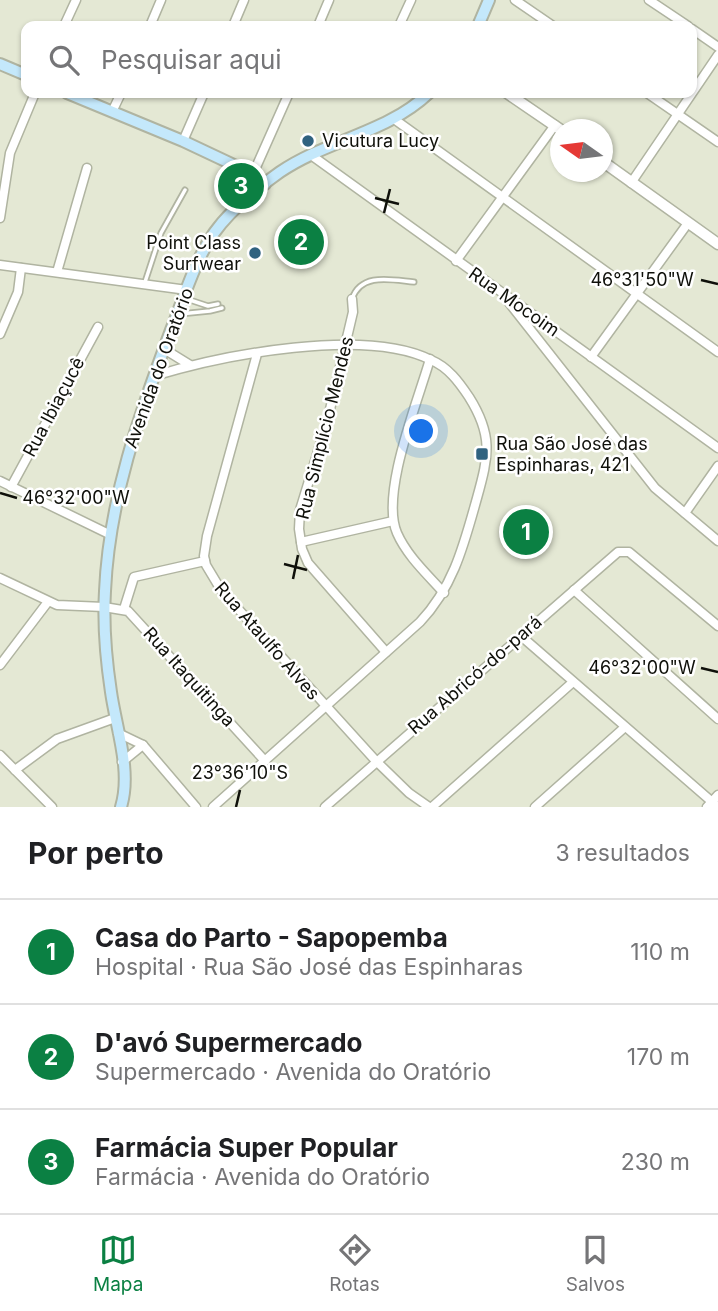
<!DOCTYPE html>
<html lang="pt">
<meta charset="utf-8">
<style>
:root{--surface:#fff;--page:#f2f2f2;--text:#202124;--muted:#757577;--line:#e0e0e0;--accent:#0b8043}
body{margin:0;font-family:Inter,sans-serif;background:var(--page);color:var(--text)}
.compass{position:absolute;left:550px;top:119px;width:63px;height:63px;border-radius:50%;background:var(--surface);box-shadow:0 2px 5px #0004;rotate:284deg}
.you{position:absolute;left:422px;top:432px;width:24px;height:24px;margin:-18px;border:5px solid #fff;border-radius:50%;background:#1a73e8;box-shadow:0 0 0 10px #1a73e833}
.badge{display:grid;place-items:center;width:46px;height:46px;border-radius:50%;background:var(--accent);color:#fff;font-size:23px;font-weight:700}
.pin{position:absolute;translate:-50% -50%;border:4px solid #fff;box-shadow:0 2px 7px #0006}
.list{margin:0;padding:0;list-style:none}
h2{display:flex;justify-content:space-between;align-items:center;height:91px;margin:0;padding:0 28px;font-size:30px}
h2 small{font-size:23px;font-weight:400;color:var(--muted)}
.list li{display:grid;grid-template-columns:46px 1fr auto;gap:21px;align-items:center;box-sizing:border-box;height:105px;padding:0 28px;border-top:2px solid var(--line)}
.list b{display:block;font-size:26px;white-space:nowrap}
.list p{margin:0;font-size:23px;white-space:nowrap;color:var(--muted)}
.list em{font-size:23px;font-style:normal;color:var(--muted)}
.icon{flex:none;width:38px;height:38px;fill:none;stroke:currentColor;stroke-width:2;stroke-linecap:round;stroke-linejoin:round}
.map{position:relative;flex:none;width:718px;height:807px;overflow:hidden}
.search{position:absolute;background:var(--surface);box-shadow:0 2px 5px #0004;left:21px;right:21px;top:21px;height:77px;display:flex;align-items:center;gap:18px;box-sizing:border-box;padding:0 24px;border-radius:14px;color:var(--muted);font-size:26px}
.sheet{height:406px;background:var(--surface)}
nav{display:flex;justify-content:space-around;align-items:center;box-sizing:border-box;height:98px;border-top:2px solid var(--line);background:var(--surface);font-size:19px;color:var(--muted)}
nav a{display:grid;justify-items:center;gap:4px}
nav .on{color:var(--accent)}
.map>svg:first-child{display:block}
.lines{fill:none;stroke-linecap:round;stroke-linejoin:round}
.service-casing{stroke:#b0b4a1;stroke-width:7}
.minor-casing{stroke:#b0b4a1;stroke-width:11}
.tertiary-casing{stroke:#b0b4a1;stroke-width:13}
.secondary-casing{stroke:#b0b4a1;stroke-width:14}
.service{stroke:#fff;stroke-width:3.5}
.minor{stroke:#fff;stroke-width:8}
.tertiary{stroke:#fff;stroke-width:10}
.secondary{stroke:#c4e8fb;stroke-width:10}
.ticks{fill:none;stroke:#0f100a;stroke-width:2.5}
.poi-dot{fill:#306280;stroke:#fff;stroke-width:2.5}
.labels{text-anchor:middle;stroke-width:5;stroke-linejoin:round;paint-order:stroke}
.poi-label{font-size:18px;fill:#0f100a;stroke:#fff;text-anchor:start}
.street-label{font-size:18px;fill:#0f100a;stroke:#fff}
.ticks-label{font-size:18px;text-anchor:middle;fill:#0f100a;stroke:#fff;stroke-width:5;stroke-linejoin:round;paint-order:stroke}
</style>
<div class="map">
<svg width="718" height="807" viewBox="0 0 718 807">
<rect width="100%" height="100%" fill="#e4e8d4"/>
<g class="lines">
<defs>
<g id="service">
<path d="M145,282L161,233L185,190"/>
<path d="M184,298L208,306L218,304"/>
<path d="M352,299C361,272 392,280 414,282"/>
<path d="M180,314L210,311L222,308"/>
</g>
<g id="minor">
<path d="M515,0L553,26"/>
<path d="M649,0L688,26"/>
<path d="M64,26L76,0"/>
<path d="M150,26L161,0"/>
<path d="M233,26L244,0"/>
<path d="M318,26L329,0"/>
<path d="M399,26L411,0"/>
<path d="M692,29L718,47"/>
<path d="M647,93L718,142"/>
<path d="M112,112L121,93"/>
<path d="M394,119L718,352"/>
<path d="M183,141L204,93"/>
<path d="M311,155L718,448"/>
<path d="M253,174L289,93"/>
<path d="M631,183L718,55"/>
<path d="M0,218L10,153L35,93"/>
<path d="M456,261L555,125"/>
<path d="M0,265L187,290"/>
<path d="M57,272L87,168"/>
<path d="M352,299L353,312L327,422L300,510L299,529L302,549L308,563L386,652"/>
<path d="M507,300L655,488L718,541"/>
<path d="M0,334L18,292L21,268"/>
<path d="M164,349L190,365"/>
<path d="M257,354L207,536L204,556L206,565L221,590L376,761L409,793L429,807"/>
<path d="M591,357L688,223"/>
<path d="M430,359C418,401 380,494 397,533C407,556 428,575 444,593"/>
<path d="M154,376C223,355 365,327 431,360C448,367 459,382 469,397C493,435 489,455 477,498C464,544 454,586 420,622L213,807"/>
<path d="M0,481L111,535"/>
<path d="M11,487L98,327"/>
<path d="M685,513L718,466"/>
<path d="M301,542L393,521"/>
<path d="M0,578L57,605L104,607L128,611L265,761"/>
<path d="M574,590L718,719"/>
<path d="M124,609L134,577L205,561"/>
<path d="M521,636L718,807"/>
<path d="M0,665L47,603"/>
<path d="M118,733L143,745L196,807"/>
<path d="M0,755L52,807"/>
<path d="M122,762L143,745"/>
<path d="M15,770L57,739L115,718"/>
<path d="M325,807L618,552H629L718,626"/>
<path d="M432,807L573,682"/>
<path d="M535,807L625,727"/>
<path d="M707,807L718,795"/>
</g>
<g id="tertiary">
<path d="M507,93L561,130"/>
<path d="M602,161L718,244"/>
</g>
<g id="secondary">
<path d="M478,26L489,0"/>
<path d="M0,64L26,75"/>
<path d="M67,93L183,141L253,174L265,184"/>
<path d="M121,807C132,771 116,728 111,692C106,659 103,625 105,591C109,500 139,415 171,330C184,298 194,262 214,233C231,209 256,189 280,172C327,140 387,133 429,93"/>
</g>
</defs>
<!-- service casing -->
<use href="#service" class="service-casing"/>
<!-- minor casing -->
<use href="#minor" class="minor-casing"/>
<!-- tertiary casing -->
<use href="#tertiary" class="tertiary-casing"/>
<!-- secondary casing -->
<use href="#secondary" class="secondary-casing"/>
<!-- service -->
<use href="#service" class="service"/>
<!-- minor -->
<use href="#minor" class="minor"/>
<!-- tertiary -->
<use href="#tertiary" class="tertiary"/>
<!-- secondary -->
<use href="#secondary" class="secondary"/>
</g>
<!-- ticks -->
<path class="ticks" d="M375,198L399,204M384,213L390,189M701,280L718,284M0,493L17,498M284,564L307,570M293,579L298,555M701,668L718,672M236,807L240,790"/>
<!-- markers -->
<g class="poi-dot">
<circle cx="308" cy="141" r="7"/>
<circle cx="255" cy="253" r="7"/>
<rect x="475" y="447" width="14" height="14" rx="3.5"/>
</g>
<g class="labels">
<!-- poi labels -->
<g class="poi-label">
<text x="322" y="147">Vicutura Lucy</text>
<text x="241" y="249" text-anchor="end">Point Class<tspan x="241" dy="21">Surfwear</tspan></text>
<text x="496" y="450">Rua São José das<tspan x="496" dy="21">Espinharas, 421</tspan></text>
</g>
<!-- street labels -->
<g class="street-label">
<text transform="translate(514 302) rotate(35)" y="6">Rua Mocoim</text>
<text transform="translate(159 368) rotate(-70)" y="6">Avenida do Oratório</text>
<text transform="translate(54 407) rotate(-62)" y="6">Rua Ibiaçucê</text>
<text transform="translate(325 428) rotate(-76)" y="6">Rua Simplício Mendes</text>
<text transform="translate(267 641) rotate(49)" y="6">Rua Ataulfo Alves</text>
<text transform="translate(475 675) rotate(-41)" y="6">Rua Abricó-do-pará</text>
<text transform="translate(189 677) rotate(48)" y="6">Rua Itaquitinga</text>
</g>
</g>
<g class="ticks-label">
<text x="642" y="286">46°31'50"W</text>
<text x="76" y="504">46°32'00"W</text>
<text x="642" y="674">46°32'00"W</text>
<text x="240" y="779">23°36'10"S</text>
</g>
</svg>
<svg class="compass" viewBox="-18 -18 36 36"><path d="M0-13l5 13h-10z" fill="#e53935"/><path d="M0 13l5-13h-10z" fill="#757577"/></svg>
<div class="you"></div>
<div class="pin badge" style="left:526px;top:532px">1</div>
<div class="pin badge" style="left:301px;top:242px">2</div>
<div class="pin badge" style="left:241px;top:186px">3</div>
<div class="search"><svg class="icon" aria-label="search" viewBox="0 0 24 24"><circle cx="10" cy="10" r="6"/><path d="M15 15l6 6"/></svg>Pesquisar aqui</div>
</div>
<section class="sheet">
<h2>Por perto<small>3 resultados</small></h2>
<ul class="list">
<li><span class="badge">1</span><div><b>Casa do Parto - Sapopemba</b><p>Hospital · Rua São José das Espinharas</p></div><em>110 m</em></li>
<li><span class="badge">2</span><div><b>D'avó Supermercado</b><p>Supermercado · Avenida do Oratório</p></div><em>170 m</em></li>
<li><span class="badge">3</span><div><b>Farmácia Super Popular</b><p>Farmácia · Avenida do Oratório</p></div><em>230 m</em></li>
</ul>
</section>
<nav>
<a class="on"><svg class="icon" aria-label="map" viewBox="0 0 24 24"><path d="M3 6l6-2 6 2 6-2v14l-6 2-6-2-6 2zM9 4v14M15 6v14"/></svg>Mapa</a>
<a><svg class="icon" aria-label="directions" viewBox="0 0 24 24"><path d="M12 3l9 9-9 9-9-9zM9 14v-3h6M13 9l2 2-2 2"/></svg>Rotas</a>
<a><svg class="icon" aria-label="saved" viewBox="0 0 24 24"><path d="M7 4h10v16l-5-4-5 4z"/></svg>Salvos</a>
</nav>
